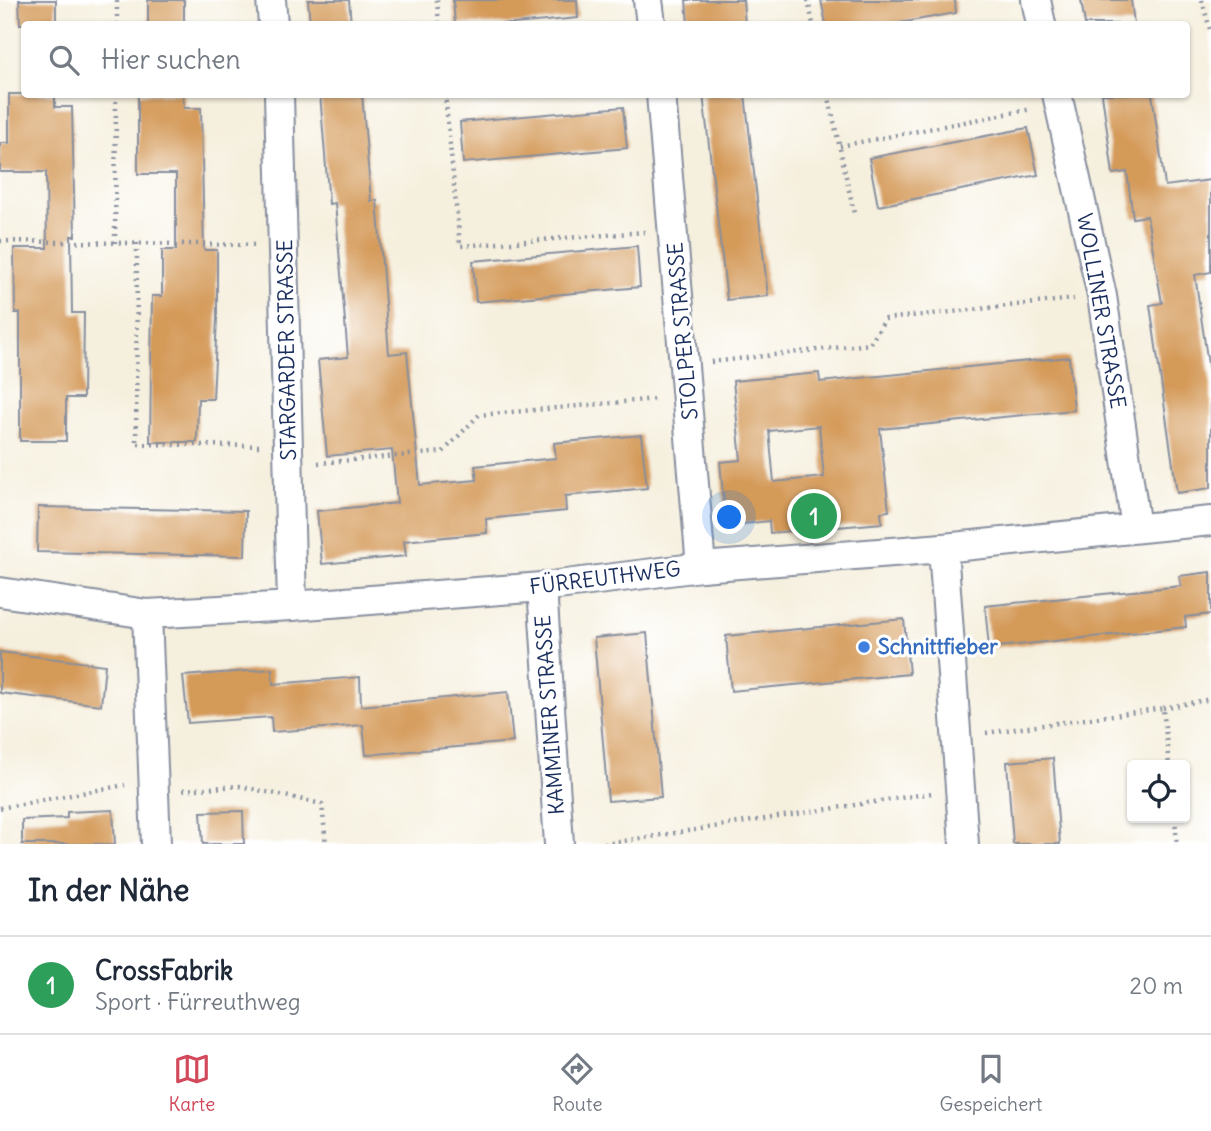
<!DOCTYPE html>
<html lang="de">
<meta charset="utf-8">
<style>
:root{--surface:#fff;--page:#f2f2f3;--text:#1f2937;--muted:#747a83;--line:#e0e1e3;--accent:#d1495b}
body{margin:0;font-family:Delius,sans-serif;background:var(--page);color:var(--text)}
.controls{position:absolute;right:21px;bottom:21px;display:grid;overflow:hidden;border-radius:7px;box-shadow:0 2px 5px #0004}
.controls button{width:63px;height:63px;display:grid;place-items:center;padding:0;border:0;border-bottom:2px solid var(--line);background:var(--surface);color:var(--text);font:35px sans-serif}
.you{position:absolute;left:730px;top:518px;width:24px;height:24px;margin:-18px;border:5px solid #fff;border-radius:50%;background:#1a73e8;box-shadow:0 0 0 10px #1a73e833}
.badge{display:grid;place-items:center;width:46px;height:46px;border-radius:50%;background:var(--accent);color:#fff;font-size:23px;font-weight:700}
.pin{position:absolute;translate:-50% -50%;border:4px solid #fff;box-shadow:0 2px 7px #0006}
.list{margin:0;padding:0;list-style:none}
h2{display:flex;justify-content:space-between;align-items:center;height:91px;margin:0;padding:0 28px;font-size:30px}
h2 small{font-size:23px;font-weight:400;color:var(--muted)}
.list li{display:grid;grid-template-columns:46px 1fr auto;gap:21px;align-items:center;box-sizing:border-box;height:98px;padding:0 28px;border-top:2px solid var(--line)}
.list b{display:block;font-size:26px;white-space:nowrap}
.list p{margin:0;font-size:23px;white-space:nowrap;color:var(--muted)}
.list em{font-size:23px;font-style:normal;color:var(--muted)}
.icon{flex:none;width:38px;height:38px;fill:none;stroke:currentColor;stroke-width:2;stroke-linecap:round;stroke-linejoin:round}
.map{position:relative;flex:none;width:1211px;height:844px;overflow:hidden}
.search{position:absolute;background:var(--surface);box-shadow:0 2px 5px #0004;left:21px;right:21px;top:21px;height:77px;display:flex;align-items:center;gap:18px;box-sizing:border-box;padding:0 24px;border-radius:7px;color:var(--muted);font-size:26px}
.sheet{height:189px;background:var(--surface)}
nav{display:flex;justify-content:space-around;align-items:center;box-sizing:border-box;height:98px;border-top:2px solid var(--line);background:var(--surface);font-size:19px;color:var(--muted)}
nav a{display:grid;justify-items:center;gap:4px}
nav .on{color:var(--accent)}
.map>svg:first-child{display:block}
.building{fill:#d49a58;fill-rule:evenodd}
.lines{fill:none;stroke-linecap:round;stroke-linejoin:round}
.minor-casing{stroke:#888f9e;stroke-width:32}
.path{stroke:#888f9e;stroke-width:4.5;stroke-dasharray:2 5;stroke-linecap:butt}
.minor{stroke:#fff;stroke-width:28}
.shop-dot{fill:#3f7fe0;stroke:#fff;stroke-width:2.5}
.labels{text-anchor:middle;stroke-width:6;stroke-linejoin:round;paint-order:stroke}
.street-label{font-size:21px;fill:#1b2f5e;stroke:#fff}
.shop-label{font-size:21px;font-weight:bold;fill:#366cbe;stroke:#fff;text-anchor:start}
</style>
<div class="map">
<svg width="1211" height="844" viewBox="0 0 1211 844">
<rect width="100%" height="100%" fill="#fff"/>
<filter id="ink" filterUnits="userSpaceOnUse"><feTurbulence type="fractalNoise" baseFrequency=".0143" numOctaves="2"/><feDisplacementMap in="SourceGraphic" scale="14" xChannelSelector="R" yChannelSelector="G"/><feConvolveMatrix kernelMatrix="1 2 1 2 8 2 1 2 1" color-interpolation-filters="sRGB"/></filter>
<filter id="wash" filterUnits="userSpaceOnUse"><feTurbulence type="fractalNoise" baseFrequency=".00686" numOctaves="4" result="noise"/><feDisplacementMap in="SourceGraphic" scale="28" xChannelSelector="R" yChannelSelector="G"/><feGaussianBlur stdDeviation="1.57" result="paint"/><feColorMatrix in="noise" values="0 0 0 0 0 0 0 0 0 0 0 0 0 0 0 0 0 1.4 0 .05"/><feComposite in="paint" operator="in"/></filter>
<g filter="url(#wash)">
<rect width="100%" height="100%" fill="#f5efdd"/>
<g id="blocks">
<!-- building -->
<g class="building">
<path d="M19,0H56V24H20Z"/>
<rect x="148" y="0" width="36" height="24"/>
<path d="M308,0H349L351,24H310Z"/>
<path d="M453,0H577L578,18L513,24H455Z"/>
<path d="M686,0H743L745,24H688Z"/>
<path d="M821,0H955L956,13L894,24H826Z"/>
<path d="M1081,0H1131L1134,24H1085Z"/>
<path d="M9,94H55V107H72L75,236H71L72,313H84L83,398H66V441H20V313H15L14,248H47L46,172H0V143H9Z"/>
<path d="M138,94H183L184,108H201L204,250H217V319L213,399H198L197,442H150L152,296H162V250H176V174H138Z"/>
<path d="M320,94H362L371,201L377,200L389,354L407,352L420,485L477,480L475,466L556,458L554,443L641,435L647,488L565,496L566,511L486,519L487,533L404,541L406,556L322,564L317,511L397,503L392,450L327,456L318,360L348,357L335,203L329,204Z"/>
<path d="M703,94H745L768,296L727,300Z"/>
<path d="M1102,94H1152L1165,186L1211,180V272L1195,275L1211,385V488L1177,493L1150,305L1162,303L1147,216L1133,218L1127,172L1113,174Z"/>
<path d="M623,107L627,148L463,163L460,122Z"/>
<path d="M1028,128L1038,175L878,206L869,158Z"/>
<path d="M637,246L640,287L476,302L473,261Z"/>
<path d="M1069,357L1074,410L880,429L889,511L881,512L882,523L770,533L769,521L726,526L720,462L741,460L733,381L819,373L820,382ZM819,426L824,477L774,482L769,431Z"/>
<path d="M38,507L246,511L245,556L37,552Z"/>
<path d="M1211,572V614L1185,617L1186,627L989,648L985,606L1181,586L1179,576Z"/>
<path d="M904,619L909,674L731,691L726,636Z"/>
<path d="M647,633L661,797L608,801L594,638Z"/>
<path d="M0,652L105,665L101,705L0,693Z"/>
<path d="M272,669L273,684L360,677L361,706L508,692L513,742L366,755L363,725L272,732L271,717L188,723L183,676Z"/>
<path d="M1053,758L1060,844H1013L1007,762Z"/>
<path d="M113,810L115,844H22V820L67,818V812Z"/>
<path d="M243,811L244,844H203L201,812Z"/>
</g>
</g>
</g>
<g filter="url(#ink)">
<use href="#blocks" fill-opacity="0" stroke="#888f9e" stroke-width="2"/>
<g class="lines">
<defs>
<g id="minor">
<path d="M271,0L273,24"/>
<path d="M648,0L651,24"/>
<path d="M1036,0L1041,24"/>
<path d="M279,94L292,606"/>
<path d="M661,94L701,567"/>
<path d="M1057,94L1102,296L1136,528"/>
<path d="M943,548L964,844"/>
<path d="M542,587L559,844"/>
<path d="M0,592L147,614L292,606L542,587L701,567L943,548L1211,521"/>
<path d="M147,614L156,844"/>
</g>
</defs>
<!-- minor casing -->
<use href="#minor" class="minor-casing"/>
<!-- path -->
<g class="path">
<path d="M437,0L439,24"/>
<path d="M808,0L813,24"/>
<path d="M1202,0L1211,33"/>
<path d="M117,24V0"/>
<path d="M445,94L460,246L645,232"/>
<path d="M828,94L854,213"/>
<path d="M446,97L470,94"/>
<path d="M840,146L1032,109"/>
<path d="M0,241L255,245"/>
<path d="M115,243L116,94"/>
<path d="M137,243L136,444L260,446"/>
<path d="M711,362L870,344L885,319L1074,299"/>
<path d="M318,463L443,452L479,415L656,399"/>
<path d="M1163,708L1211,699"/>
<path d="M986,733L1163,708L1169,765"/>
<path d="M183,790L239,786L322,804L326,844"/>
<path d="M0,808L125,785"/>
<path d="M1175,818L1177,844"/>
<path d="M604,844L932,793"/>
</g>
<!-- minor -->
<use href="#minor" class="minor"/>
</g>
</g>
<!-- markers -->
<circle class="shop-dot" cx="864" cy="647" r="7"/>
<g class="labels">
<!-- street labels -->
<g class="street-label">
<text transform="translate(1101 311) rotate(80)" y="7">WOLLINER STRASSE</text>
<text transform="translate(683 331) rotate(-95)" y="7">STOLPER STRASSE</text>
<text transform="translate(287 350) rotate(-91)" y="7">STARGARDER STRASSE</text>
<text transform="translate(605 578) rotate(-7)" y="7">FÜRREUTHWEG</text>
<text transform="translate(550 715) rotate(-94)" y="7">KAMMINER STRASSE</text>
</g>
<!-- shop labels -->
<g class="shop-label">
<text x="878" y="654">Schnittfieber</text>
</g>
</g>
</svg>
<div class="controls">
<button><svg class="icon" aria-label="locate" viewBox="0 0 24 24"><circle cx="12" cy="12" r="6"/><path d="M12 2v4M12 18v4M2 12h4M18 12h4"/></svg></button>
</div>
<div class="you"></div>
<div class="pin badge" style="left:814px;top:516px;background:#2e9e5b">1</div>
<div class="search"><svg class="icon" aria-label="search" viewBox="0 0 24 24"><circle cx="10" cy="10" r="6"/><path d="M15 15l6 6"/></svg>Hier suchen</div>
</div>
<section class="sheet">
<h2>In der Nähe<small></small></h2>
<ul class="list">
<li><span class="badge" style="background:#2e9e5b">1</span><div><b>CrossFabrik</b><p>Sport · Fürreuthweg</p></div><em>20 m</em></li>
</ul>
</section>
<nav>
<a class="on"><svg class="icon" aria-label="map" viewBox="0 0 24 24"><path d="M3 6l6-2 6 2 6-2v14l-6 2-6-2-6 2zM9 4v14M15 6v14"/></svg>Karte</a>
<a><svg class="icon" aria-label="directions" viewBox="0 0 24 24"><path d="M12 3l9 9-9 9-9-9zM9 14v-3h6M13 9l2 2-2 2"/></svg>Route</a>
<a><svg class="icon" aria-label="saved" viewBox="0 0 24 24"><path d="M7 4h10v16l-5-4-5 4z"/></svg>Gespeichert</a>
</nav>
